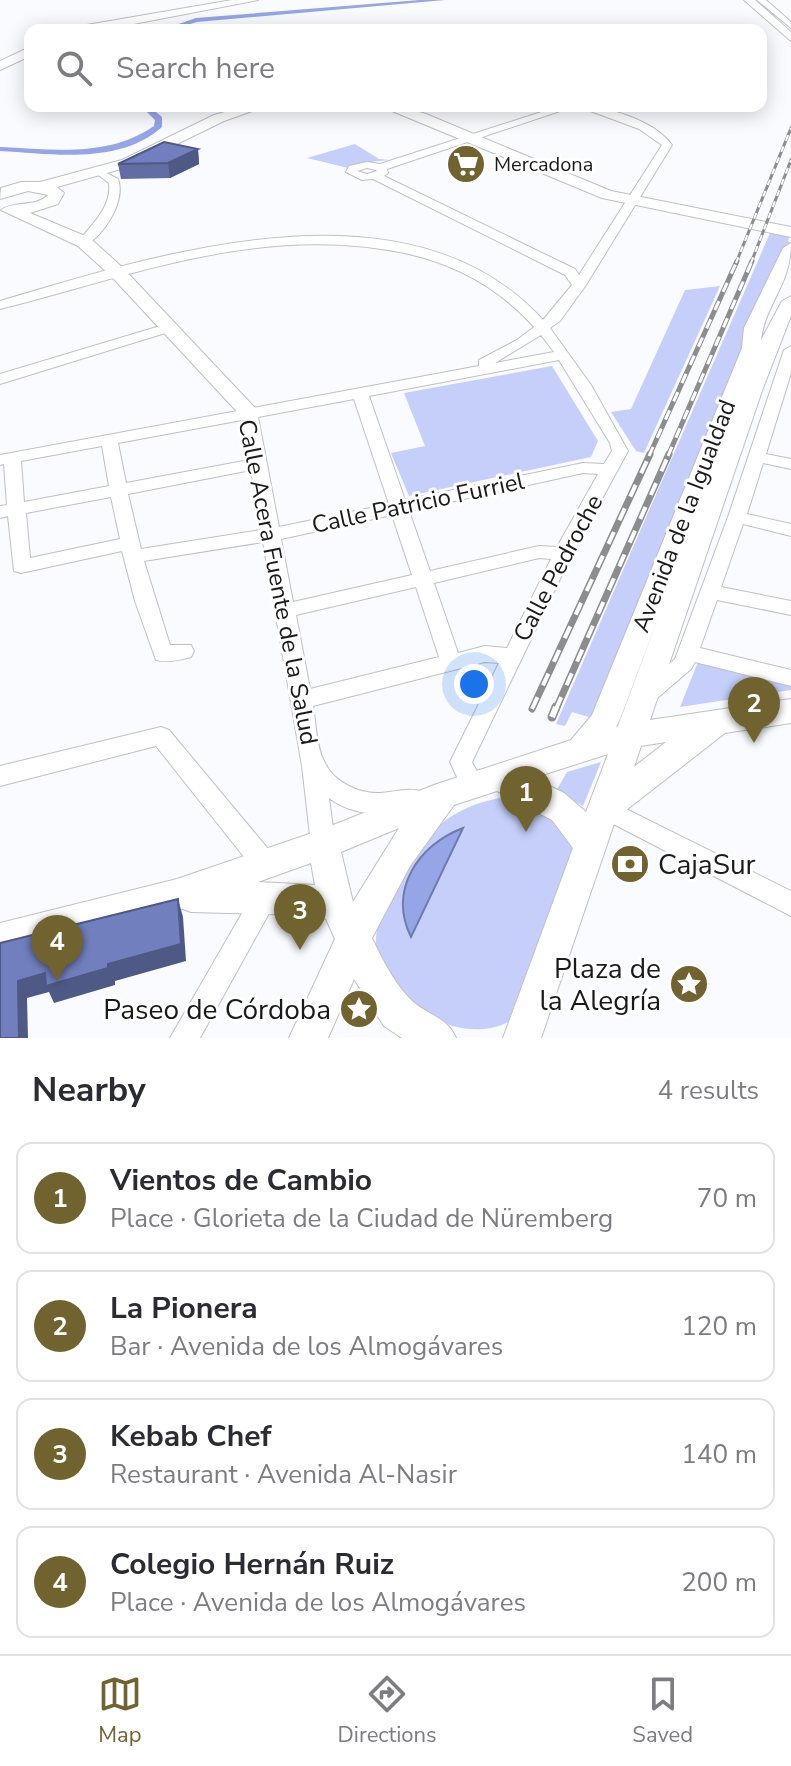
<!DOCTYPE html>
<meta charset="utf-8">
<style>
:root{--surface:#fff;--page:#f2f2f3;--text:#2b2b33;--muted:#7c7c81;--line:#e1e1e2;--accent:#716330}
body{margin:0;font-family:"Nunito Sans",sans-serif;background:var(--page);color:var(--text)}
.you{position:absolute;left:474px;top:684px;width:28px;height:28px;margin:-20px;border:6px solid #fff;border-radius:50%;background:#1a73e8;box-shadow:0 0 0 12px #1a73e833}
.badge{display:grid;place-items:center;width:52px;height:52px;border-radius:50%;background:var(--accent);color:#fff;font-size:26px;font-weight:700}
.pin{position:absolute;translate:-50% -66px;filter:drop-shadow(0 2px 4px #0008)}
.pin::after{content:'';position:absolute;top:42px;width:28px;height:24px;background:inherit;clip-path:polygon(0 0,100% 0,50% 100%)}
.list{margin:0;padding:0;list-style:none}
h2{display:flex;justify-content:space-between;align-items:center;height:104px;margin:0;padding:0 32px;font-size:34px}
h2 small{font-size:26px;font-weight:400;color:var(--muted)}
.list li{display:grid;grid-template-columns:52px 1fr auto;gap:24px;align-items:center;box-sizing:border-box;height:112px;margin:0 16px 16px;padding:0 16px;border:2px solid var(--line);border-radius:16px}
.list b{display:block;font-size:30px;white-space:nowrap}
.list p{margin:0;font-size:26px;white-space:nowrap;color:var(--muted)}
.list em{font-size:26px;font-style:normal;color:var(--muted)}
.icon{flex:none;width:44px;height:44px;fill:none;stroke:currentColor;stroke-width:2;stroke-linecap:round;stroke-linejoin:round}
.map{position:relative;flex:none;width:791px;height:1038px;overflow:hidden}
.search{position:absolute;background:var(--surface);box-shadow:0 4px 20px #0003;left:24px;right:24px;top:24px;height:88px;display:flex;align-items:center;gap:20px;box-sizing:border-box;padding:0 28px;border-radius:16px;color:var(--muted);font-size:30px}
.sheet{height:616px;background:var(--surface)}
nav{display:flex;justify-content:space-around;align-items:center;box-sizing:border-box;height:112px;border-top:2px solid var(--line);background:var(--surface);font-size:22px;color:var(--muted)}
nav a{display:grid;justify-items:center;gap:4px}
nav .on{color:var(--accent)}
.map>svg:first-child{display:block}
.green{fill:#c5cffa}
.water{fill:#96a5e7;stroke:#717baa;stroke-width:2}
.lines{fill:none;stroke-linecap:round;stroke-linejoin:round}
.canal{fill:#96a5e7;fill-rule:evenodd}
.minor-casing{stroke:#bfc0c3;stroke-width:2}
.major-casing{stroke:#bfc0c3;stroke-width:2}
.highway-casing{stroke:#bfc0c3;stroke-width:2}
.minor{fill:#fff;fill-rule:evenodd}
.major{fill:#fff;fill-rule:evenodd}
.highway{fill:#fff;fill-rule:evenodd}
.rail-far3-casing{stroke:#8c8d8f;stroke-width:3}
.rail-far2-casing{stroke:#8c8d8f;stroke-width:5}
.rail-far1-casing{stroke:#8c8d8f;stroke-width:7}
.rail-casing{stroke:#8c8d8f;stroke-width:9}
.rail-far3{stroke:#fff;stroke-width:2;stroke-dasharray:6;stroke-linecap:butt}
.rail-far2{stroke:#fff;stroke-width:3;stroke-dasharray:10;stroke-linecap:butt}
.rail-far1{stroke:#fff;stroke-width:4;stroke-dasharray:13;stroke-linecap:butt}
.rail{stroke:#fff;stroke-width:6;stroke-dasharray:17;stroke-linecap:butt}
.wall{fill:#616da3}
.shaded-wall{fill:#4f5985}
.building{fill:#717fbe;stroke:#4f5985;stroke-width:2}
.labels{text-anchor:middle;stroke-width:6;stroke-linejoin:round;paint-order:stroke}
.far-poi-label{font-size:20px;fill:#1a1a1b;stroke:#fff;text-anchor:start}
.street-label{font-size:24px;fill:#1a1a1b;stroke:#fff}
.near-poi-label{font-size:28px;fill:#1a1a1b;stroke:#fff;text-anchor:end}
</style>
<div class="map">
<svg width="791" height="1038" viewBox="0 0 791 1038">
<rect width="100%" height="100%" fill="#fafbfe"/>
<!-- green -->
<g class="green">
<path d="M355,144L379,159L390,160L359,163L348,168L307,158Z"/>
<path d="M770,233L789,237L788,241L791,243L752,322L592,718L572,712L565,726L556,724Z"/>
<path d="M720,286L644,453L636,451L611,412L631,409L685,290Z"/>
<path d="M552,366L598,441L591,457L409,496L391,453L425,446L404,393Z"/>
<path d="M698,662L791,685V690L680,707Z"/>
<path d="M601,762L583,806L556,791L567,772Z"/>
<path d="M508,797L552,812L575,843L508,1022C479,1038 434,1026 409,1002C402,996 397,985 392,978C387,971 380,964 378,957C366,922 407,857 432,832C452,812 479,800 508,797Z"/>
</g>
<!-- water -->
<path class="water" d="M463,828L411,937C388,890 418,845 463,828Z"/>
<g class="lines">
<!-- canal -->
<g class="canal">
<path d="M420,0H445L197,22L170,30H161L196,18Z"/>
<path d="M141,106H149L162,117V127C119,165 53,154 0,151V147C53,149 108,158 154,126L155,120Z"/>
</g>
<defs>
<g id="minor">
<path d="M757,0H766L791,22V28Z"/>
<path d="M560,106H575L387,169L388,173L384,176L575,269L579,275L662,145L639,129L577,106C607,106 654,120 672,145L586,285L560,321L550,328L591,385L628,451L572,554L472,762L485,787L481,794L473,797L465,794L450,762L499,663L485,662L313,706C316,722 316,746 324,761C333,782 359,794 380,793C395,792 410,787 423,792L427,799L423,806C393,817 355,818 329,798L335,844L332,852L323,855L314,852L311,844L302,766L263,542L144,561L170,645H191L194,651L191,657C180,660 167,663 156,660L135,601L122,551L21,573L14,571L8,516L0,518V506L7,505L4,464L0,465V455L479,366V360L517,340L534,327C493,281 441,257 381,249C248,229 127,277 0,309V301C162,253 409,173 543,320L572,285L565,275L373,179L362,180L346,172L349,166L367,162L380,164ZM367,168L376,170L377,171L367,174L357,171ZM541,335L554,352L495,363ZM559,360L610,443L612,451L604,464L583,463L405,500L369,396ZM354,399L389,504L279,527L258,417ZM242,420L249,460L126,483L118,443ZM102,446L109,486L24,502L21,461ZM251,470L261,530L141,549L128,494ZM583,473L598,474L557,547L539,546L430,571L409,511ZM111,497L120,539L30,558L26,513ZM392,515L412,575L293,602L281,539ZM539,558L551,559L507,648L485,646L458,653L434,583ZM416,587L439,657L310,689L296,615Z"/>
<path d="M99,169L118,179C126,201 104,236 84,246L78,242C92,224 112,207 109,183L94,172Z"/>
<path d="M170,323L177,327L175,330L0,384V374Z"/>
<path d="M791,346V373L766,454L791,459V469L763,463L747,514L791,524V536L743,524L721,587L791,601V615L717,600L700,648L791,670V686L695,662L691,669L655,700L647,702L639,700L636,694L639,688L675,659L728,517L784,350Z"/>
<path d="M161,727L169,730L274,856L277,864L274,872L265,875L256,872L156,746L0,786V766Z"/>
<path d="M604,798L791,891V916L596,815L592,808L596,801Z"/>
<path d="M265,885L274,889L278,897L200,1038H170L256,889Z"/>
</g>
<g id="major">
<path d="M744,0H755L791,32V41Z"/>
<path d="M246,106H266L224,121L132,166L57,187L64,193L58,204L30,213L90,238L123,268L256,409L260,413L249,419L242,417L111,276L78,246L1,210C15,200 35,208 48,195L28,191L0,199L1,188L21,182H40L122,160L214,115Z"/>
<path d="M380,106H399L426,114L611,191L791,227V237L602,198Z"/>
<path d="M791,243C791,285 765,304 761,340L782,301L791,296V316L763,388L650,720L791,699V723L725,733L616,818L541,1038H503L573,848L552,820L497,791L454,805L410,866L372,938C382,959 393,981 409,998C425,1015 447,1016 456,1038H402L384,1026L354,979L328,1038H289L335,939L326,919L305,915L191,912L183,909L0,957V923L177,879L318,831L434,785L571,740L592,715L742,348L744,328L783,248ZM661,610L618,726L616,727L620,719ZM666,742L634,767L641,746ZM608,754L586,812L564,793L533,778ZM399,828L353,902L341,852ZM311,863L315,885L258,882Z"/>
</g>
<g id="highway">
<path d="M232,0H258L102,30H75L81,26Z"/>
<path d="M30,47V56L0,70V61Z"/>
</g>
</defs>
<!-- minor casing -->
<use href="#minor" class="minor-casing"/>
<!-- major casing -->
<use href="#major" class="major-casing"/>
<!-- highway casing -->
<use href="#highway" class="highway-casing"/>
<!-- minor -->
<use href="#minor" class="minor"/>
<!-- major -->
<use href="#major" class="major"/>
<!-- highway -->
<use href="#highway" class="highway"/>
<defs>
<g id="rail-far3">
<path d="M736,263L791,128"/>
<path d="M751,263L791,160"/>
</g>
<g id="rail-far2">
<path d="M649,456L737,261"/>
<path d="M668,456L752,261"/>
</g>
<g id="rail-far1">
<path d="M532,709L650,454"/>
<path d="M556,709L669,454"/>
</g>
<path id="rail" d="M552,717L556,707"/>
</defs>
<!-- rail-far3 casing -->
<use href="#rail-far3" class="rail-far3-casing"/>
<!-- rail-far2 casing -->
<use href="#rail-far2" class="rail-far2-casing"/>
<!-- rail-far1 casing -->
<use href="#rail-far1" class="rail-far1-casing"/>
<!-- rail casing -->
<use href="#rail" class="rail-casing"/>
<!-- rail-far3 -->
<use href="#rail-far3" class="rail-far3"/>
<!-- rail-far2 -->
<use href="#rail-far2" class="rail-far2"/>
<!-- rail-far1 -->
<use href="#rail-far1" class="rail-far1"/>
<!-- rail -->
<use href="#rail" class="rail"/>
</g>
<!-- wall -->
<path class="wall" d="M198,149L199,164L170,178L121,179L118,164Z"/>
<!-- shaded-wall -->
<g class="shaded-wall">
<path d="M198,149L199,164L170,178L168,163Z"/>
<path d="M178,899L183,917L186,961L115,981V985L54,1003L49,992L27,998L28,1038H19L18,981L45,973L108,964Z"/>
</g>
<!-- building -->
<g class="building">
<path d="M164,142L198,149L168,163L118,164Z"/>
<path d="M178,899L181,944L108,964V968L46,986L45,973L18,981L19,1038H0V943Z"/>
</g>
<!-- icons -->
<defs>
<symbol id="supermarket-disc" viewBox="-11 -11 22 22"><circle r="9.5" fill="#716330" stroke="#fff"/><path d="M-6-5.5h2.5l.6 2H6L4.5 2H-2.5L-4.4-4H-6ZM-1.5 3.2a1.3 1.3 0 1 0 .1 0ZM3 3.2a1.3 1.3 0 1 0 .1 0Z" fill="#fff"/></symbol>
<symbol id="bank-disc" viewBox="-11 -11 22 22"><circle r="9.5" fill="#716330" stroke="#fff"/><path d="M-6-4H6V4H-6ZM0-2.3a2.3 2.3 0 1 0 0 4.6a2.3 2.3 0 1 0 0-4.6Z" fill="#fff"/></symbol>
<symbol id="sight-disc" viewBox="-11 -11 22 22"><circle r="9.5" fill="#716330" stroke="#fff"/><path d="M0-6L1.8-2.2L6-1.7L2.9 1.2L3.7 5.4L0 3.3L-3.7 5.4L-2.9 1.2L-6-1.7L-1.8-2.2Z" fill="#fff"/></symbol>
</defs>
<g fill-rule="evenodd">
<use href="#supermarket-disc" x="444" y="142" width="44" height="44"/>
<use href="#bank-disc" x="608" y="842" width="44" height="44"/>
<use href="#sight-disc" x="667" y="962" width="44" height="44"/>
<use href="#sight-disc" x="337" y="987" width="44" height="44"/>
</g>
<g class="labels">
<!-- far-poi labels -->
<g class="far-poi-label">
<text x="494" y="171">Mercadona</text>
</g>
<!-- street labels -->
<g class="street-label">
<text transform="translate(418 503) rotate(-12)" y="8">Calle Patricio Furriel</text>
<text transform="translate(684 516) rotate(-69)" y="8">Avenida de la Igualdad</text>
<text transform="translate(558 568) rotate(-62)" y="8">Calle Pedroche</text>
<text transform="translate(278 582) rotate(79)" y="8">Calle Acera Fuente de la Salud</text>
</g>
<!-- near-poi labels -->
<g class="near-poi-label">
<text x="658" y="874" text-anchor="start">CajaSur</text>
<text x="661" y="978">Plaza de<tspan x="661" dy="32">la Alegría</tspan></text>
<text x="331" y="1019">Paseo de Córdoba</text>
</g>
</g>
</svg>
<div class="you"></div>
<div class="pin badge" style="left:526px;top:832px">1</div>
<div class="pin badge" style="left:754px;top:743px">2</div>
<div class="pin badge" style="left:300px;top:950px">3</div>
<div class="pin badge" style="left:57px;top:981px">4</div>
<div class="search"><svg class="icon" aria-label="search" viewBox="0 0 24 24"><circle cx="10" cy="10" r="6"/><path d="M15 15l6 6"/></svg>Search here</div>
</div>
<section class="sheet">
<h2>Nearby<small>4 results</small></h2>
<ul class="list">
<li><span class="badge">1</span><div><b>Vientos de Cambio</b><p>Place · Glorieta de la Ciudad de Nüremberg</p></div><em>70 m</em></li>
<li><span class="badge">2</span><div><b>La Pionera</b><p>Bar · Avenida de los Almogávares</p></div><em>120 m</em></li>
<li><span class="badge">3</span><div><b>Kebab Chef</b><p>Restaurant · Avenida Al-Nasir</p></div><em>140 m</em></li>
<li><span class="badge">4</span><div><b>Colegio Hernán Ruiz</b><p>Place · Avenida de los Almogávares</p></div><em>200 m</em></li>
</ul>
</section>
<nav>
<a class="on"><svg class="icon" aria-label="map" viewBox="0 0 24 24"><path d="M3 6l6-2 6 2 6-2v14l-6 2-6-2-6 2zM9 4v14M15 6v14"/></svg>Map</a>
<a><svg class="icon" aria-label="directions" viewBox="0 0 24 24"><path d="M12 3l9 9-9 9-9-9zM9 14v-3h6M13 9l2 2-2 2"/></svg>Directions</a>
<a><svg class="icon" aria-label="saved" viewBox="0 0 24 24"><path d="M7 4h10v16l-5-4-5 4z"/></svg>Saved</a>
</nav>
